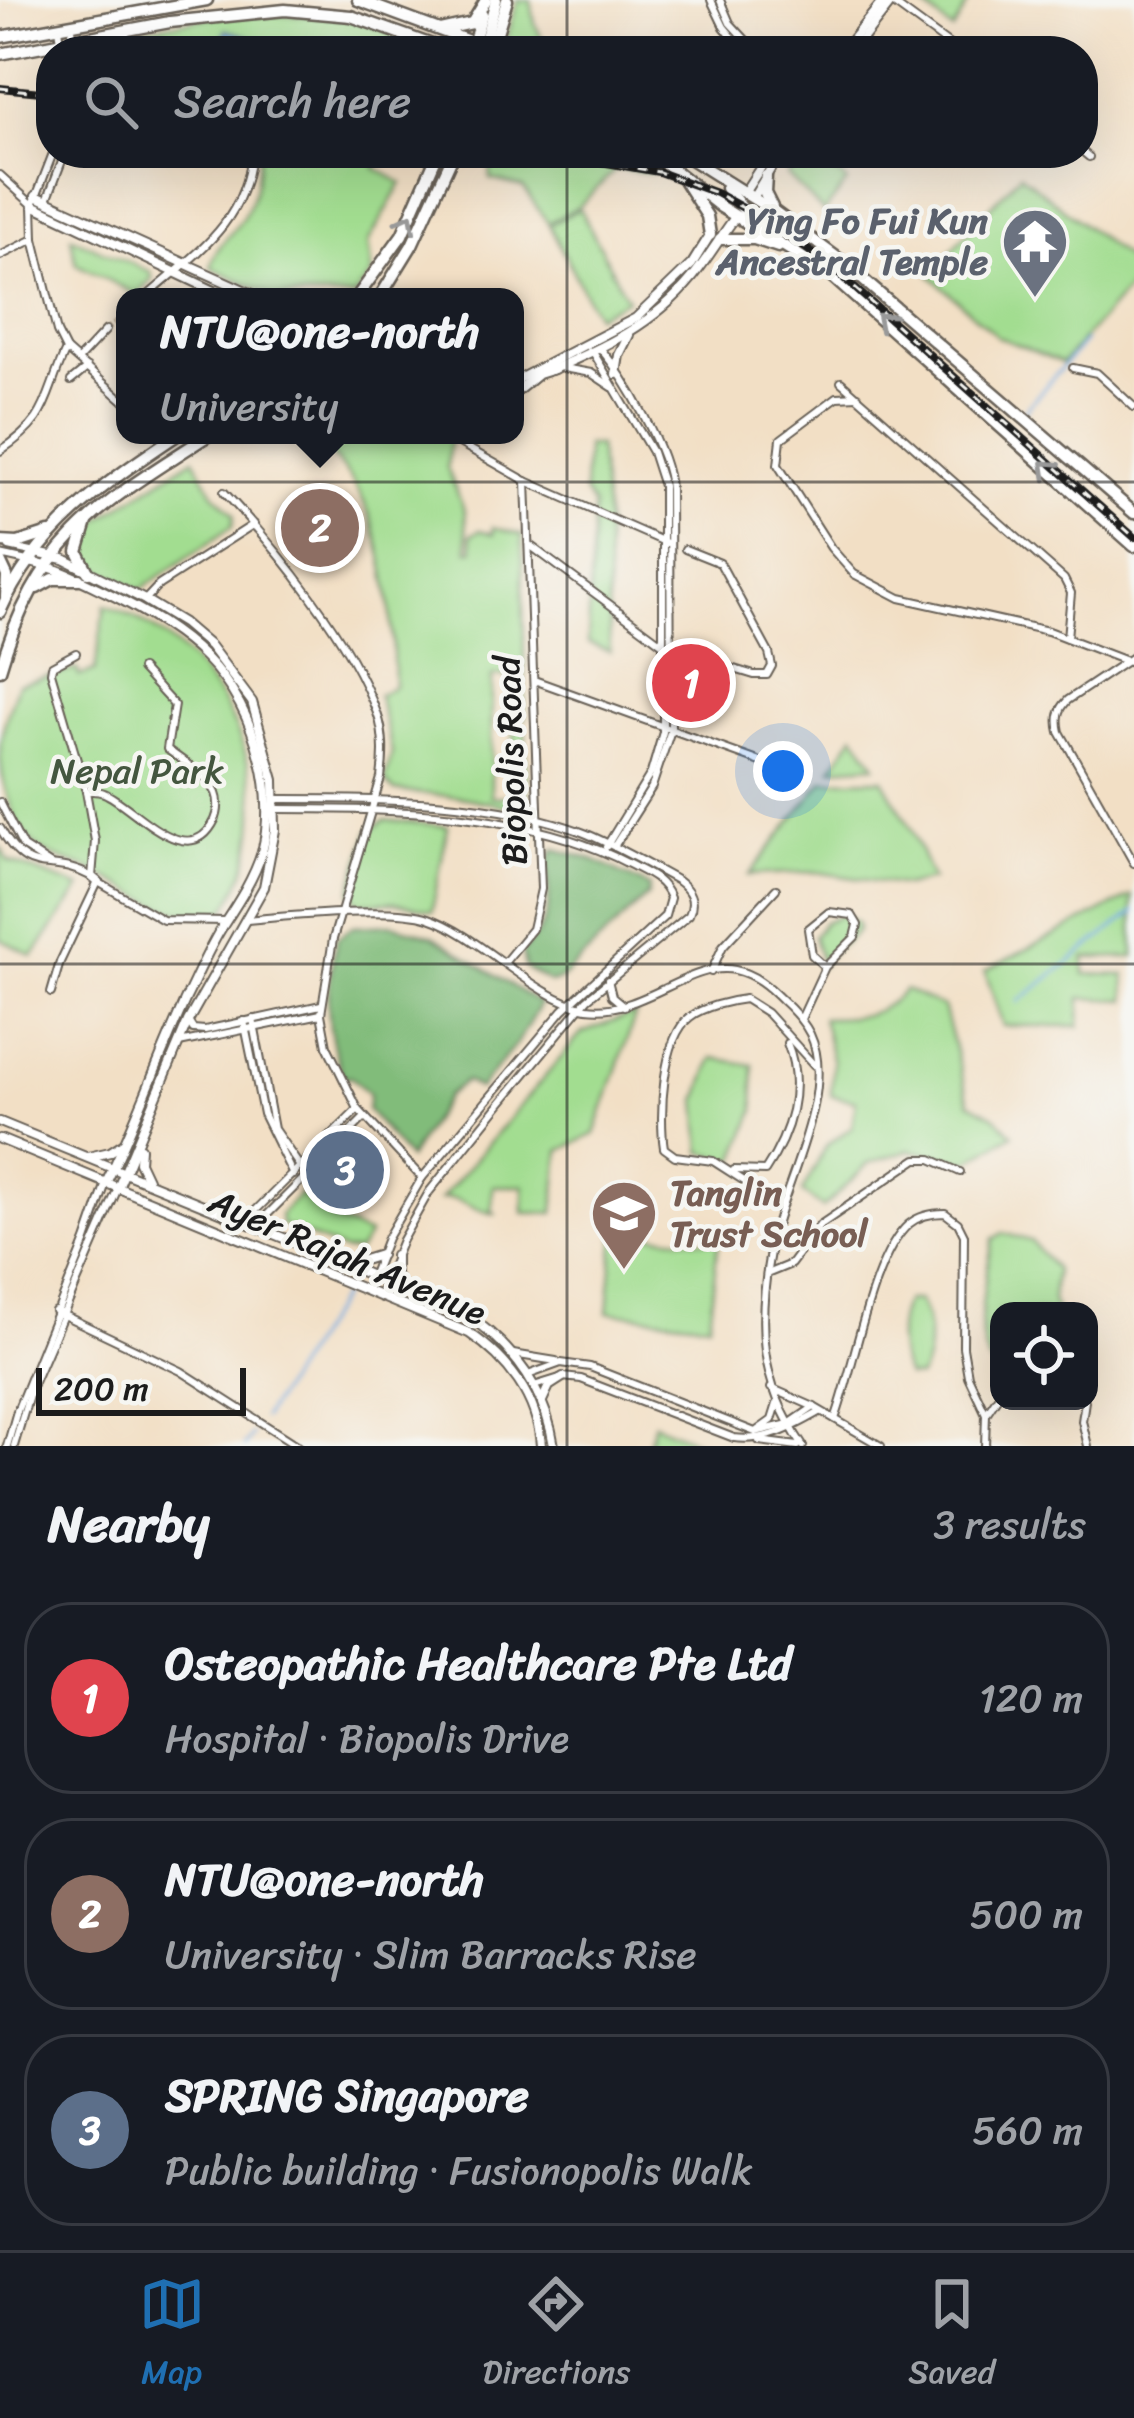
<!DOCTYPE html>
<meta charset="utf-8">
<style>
:root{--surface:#171b24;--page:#242831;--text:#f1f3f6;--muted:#9ea1a6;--line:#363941;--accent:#1f6fb2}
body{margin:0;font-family:Sriracha,sans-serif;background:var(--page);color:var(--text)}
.controls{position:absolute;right:36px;bottom:36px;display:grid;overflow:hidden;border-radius:24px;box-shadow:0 12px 48px #0002}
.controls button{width:108px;height:108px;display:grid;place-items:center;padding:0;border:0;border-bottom:3px solid var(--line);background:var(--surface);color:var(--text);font:60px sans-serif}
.scale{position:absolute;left:36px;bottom:30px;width:210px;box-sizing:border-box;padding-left:12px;border:6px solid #1c1c1c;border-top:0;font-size:33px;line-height:42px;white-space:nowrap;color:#1c1c1c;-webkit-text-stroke:9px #f6f6f2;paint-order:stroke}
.you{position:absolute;left:783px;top:771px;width:42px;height:42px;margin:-30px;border:9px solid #fff;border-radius:50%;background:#1a73e8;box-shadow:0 0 0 18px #1a73e833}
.badge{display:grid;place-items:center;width:78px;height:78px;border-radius:50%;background:var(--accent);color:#fff;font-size:39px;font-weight:700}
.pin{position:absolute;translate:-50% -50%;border:6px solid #fff;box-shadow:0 3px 12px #0006}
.popup{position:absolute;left:116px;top:288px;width:408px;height:156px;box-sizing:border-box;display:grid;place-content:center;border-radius:24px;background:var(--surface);filter:drop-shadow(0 3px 9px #0005);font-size:39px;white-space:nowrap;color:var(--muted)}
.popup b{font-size:45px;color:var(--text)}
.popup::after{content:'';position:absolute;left:50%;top:100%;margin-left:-24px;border:24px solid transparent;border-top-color:var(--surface)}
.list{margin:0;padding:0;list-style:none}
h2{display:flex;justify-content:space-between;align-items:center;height:156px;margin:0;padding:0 48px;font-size:51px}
h2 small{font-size:39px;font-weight:400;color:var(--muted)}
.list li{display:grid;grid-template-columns:78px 1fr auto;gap:36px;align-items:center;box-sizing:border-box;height:192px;margin:0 24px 24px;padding:0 24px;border:3px solid var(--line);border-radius:48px}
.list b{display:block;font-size:45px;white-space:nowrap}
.list p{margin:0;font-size:39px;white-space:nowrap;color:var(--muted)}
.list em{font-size:39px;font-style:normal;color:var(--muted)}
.icon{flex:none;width:66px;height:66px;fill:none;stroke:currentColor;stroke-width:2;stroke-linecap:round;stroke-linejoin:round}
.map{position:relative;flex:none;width:1134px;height:1446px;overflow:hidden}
.search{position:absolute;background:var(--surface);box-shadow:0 12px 48px #0002;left:36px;right:36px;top:36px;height:132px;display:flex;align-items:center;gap:30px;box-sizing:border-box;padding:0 42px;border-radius:48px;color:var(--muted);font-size:45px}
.sheet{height:804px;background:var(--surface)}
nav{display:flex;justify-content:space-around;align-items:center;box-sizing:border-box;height:168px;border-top:3px solid var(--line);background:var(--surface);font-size:33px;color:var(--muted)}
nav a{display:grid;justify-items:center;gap:6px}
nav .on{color:var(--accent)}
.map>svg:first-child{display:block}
.green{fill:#a2dd90;stroke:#5f7c56;stroke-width:3}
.forest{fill:#81bc7a;stroke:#4e6c4b;stroke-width:3}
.water{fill:#6fa9df;stroke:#46627e;stroke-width:3}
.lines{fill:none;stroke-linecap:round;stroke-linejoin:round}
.stream{stroke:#6fa9df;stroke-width:3}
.minor-tunnel{stroke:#c7b8a3;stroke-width:6;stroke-dasharray:6 3;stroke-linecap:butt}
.minor-casing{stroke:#676057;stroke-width:10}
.tertiary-casing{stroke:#676057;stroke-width:12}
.primary-casing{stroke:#676057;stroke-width:15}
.minor{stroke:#fff;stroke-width:6}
.tertiary{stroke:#fff;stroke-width:8}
.primary{stroke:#fff;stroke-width:10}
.rail-casing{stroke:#1c1c1c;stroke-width:8}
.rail{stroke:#f6f6f2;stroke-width:3;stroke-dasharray:9;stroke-linecap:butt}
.oneway{stroke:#999}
.grid{fill:none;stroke:#1c1c1c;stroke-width:3;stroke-opacity:0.55}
.labels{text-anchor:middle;stroke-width:9;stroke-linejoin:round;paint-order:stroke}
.worship-label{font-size:36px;font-weight:bold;fill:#5b616d;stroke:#f6f6f2;text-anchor:end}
.street-label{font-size:36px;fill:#1c1c1c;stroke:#f6f6f2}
.park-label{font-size:36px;fill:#44563f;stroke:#f6f6f2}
.education-label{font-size:36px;font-weight:bold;fill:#785e54;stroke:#f6f6f2;text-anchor:start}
</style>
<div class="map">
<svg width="1134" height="1446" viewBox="0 0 1134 1446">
<rect width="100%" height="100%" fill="#f6f6f2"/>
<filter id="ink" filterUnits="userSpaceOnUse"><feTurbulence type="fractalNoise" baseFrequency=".00833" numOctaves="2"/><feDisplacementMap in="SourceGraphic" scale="24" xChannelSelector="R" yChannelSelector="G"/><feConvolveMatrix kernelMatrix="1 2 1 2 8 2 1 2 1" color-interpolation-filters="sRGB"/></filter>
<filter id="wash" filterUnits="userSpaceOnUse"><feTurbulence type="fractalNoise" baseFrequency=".004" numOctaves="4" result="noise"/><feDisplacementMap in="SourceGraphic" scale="48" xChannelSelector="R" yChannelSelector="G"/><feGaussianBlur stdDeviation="2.7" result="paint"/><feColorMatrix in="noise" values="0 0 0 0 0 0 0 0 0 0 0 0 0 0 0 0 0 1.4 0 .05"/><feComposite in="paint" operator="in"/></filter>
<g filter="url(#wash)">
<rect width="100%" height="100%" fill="#f2dfc5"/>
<!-- green -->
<g class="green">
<path d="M518,0H531L535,24L548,51H522L505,44Z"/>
<path d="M916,0H970L953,31Z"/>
<path d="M229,14L351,16L438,51H73V41Z"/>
<path d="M259,153H383L375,168L402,183L368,243L372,274L354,297H275L211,267C213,249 231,235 242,219C255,198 258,177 259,153Z"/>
<path d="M492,153H626L655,173L616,169L579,206L548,223L523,187L490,179Z"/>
<path d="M802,153H814L847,182L824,212L787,176Z"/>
<path d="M1020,174L1134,265V282L1062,363L998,337L930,275Z"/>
<path d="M580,209L627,299L596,315L549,225Z"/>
<path d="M71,237L151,272L152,279L137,295L76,264Z"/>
<path d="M312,435H445L450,438L447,468L465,512L468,550H473L471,535L480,530L494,534L493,527L522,535L525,719L510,715L509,676H492L491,797L515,796L514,731L525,727L527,804L523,809L460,797L394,791L385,781L392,752L378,695L394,686C393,622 389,542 355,485C344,467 326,451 312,435Z"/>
<path d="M586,446H598L605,508L610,652L588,643L593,506L584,492Z"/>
<path d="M194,458L213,492L234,515L232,527L140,590L91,565L84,548L89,527Z"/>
<path d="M105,605C226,645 300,804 222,914C169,918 145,898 100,874C81,864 57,861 40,849C12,830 0,780 0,747C2,726 11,704 18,684L77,669L79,676L95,671Z"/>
<path d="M855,734L876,765L832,768Z"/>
<path d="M883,779L912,830L932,880L905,886L816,872L749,875L824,780Z"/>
<path d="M385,820L448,826L432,911L394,902L360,903L351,892L369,831Z"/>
<path d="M0,846L8,861L81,888L33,956L0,939Z"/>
<path d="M1132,896L1134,957L1085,958V974L1125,975L1126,1000L1081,998L1080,1026H1003L985,971Z"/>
<path d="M841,915L856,922L858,929C848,944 831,948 822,965L813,937L824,922Z"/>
<path d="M905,990L943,1007L969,1102L994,1116L1013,1134L968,1162L909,1150L869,1163L823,1208L802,1192L827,1145L852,1127L856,1101L831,1095L833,1062L822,1018C861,1017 877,1018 905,990Z"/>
<path d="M636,1013L595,1134L560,1151L554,1213H524V1186H493L492,1211L497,1214C476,1213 461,1195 441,1199L582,1033Z"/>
<path d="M713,1058L753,1065L755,1111L735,1161L702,1152L698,1100Z"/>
<path d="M300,1194L332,1220L369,1235L358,1251H344L281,1225L280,1215Z"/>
<path d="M615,1231L718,1242L709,1323L608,1312Z"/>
<path d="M1003,1233L1031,1241L1055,1270L1052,1301L1057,1311H999V1370C967,1355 987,1269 993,1240Z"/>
<path d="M906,1301H918C931,1320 932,1358 919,1377H907C896,1357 894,1321 906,1301Z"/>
<path d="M654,1423L656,1424L707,1446H647Z"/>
</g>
<!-- forest -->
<g class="forest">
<path d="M555,849L591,859L649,887L648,895L560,980L550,983L525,968L522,952C534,939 545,926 548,908C552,889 542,864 555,849Z"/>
<path d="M392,924L433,936L540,1004L518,1042L479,1089L465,1081L447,1096L408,1159L367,1109L369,1094L350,1076L344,1078C324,1030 325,989 337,938L353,926Z"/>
</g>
<!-- water -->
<path class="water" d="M226,30L296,51H242L221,41Z"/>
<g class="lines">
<!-- stream -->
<g class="stream">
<path d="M1023,412L1085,341"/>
<path d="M1018,1002L1134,912"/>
<path d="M263,1418L342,1295"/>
<path d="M244,1446L252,1434"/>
</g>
</g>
</g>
<g filter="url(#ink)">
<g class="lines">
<!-- minor-tunnel -->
<path class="minor-tunnel" d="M106,330L125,315"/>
<defs>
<g id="minor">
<path d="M711,0L724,27L744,51"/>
<path d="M720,0L730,23L756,51"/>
<path d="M891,2L958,51"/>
<path d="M72,24L73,51"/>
<path d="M59,27L62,51"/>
<path d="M1083,152L1089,157"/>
<path d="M53,153L33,205L34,239L57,332L66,350L125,402"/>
<path d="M0,175L33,205"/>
<path d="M47,200L65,153"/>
<path d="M0,256L34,239"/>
<path d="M146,297C196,253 245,224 251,153"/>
<path d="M601,349C626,379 668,451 670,489L671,730L652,787L615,845"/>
<path d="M593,352L652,452L663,486V732L651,773L606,847"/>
<path d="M78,360L106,330"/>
<path d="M563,368L591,373L612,387"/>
<path d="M1073,368L1097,373L1134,407"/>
<path d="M71,381L87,368"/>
<path d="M841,382L1064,579L1071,593L1067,638"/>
<path d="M858,396L837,397L781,439L778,465L831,548L854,574L900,598L1048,631L1134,664"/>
<path d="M445,435L526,481L667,543"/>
<path d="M0,451C51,418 43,399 66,350"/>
<path d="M224,492C278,550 350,638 377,713C385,734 384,756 381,778L333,939L321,1014L327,1046L358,1109L422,1178"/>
<path d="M531,546L671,650L754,675H767L772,666L769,653L720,563L685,549"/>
<path d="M9,547L36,553"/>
<path d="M0,555L27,561"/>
<path d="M145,600L159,585L254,524"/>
<path d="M1134,656L1068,700C1058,710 1057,719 1060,732L1134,863"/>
<path d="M534,680L791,773"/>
<path d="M86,791C93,791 98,790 104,793C132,804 188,875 215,820C219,812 219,800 216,793C207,775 182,761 167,749L174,705L141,669"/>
<path d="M275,799C371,799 498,798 587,834C618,847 649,865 678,881C690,890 696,900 689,915L587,999L500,1104L429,1192L402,1240L380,1294"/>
<path d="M0,802L23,847L51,865"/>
<path d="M276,809C390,809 526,810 629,864C646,873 663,879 670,898L665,916L563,1010L422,1178L387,1238L367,1290"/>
<path d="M0,828C31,884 48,852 92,877L95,841L86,791L51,672L52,666L76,653"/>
<path d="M247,920C288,916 394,906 429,918C480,935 536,1000 587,1008C642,1016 688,961 735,970C754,974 768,986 781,999C792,1009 803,1020 810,1034C838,1093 782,1186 771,1246C757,1321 758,1381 803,1446"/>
<path d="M504,963L532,929L541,889L526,481"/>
<path d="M711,972L723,946L776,889"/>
<path d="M608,980L612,996L624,1006"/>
<path d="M51,993L60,962L98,882L163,920L226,921"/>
<path d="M253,1019L274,1129L301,1168"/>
<path d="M801,1019L825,967L855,937L858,925L852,915L829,912L808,929L812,955L825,967"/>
<path d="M188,1021L193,1029L205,1030L321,1005"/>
<path d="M244,1021L263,1114L293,1175"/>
<path d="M179,1043L321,1014"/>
<path d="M734,1170L765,1171C790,1134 805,1087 787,1043"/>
<path d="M780,1204L713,1161L675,1156L664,1148C659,1117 662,1038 690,1017C703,1007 728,1001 745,999L767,1013L814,1065"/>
<path d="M238,1218L250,1216L358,1109"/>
<path d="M264,1230L265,1217L364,1118"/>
<path d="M769,1273L791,1264L820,1225L917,1159H931L960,1172"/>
<path d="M55,1311L181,1371L298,1446"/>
<path d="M513,1354L556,1361"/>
<path d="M528,1375L561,1363L590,1367L755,1432L789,1424L814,1407"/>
<path d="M534,1386L563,1377L581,1379L734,1438C767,1442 792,1428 820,1412"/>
<path d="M771,1388L814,1407L881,1446"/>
<path d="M1085,1401L1082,1421L1088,1446"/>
<path d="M986,1414L999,1395"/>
<path d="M835,1419C854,1369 871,1257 909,1224C920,1215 932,1213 945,1213L958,1223L964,1235L963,1347L968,1376L986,1414L985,1446"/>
<path d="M758,1430L772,1420L777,1404"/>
<path d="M759,1441L798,1446"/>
<path d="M7,1446L17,1411L86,1241L106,1183"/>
<path d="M14,1446L31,1389L118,1188"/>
</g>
<g id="tertiary">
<path d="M843,51L884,0"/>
<path d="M853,51L893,0"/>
<path d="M744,193L770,153"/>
<path d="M36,196L259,297"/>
<path d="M753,198L780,153"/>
<path d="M33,205L227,297"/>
<path d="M551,370C605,347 654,324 692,278C708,258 721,236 736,216"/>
<path d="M616,374L619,355L629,335"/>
<path d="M515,381L636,318L692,264L710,235"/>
<path d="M515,393L538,374L554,369"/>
<path d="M36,553L64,559L145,600L183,623L210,646L252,702L274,780L275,830L264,887L188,1021L118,1188"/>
<path d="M30,562C58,568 81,580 106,592C186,631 239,671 261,761C268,789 270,823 262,852C254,878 239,901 224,924C209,947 198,974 186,998C158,1059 136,1123 106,1183"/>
<path d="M92,877L98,882"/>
<path d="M0,1122L308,1248L478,1323C519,1354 546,1395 554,1446"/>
<path d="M0,1139L469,1333C508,1359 538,1398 541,1446"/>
<path d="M140,1148L139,1162L147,1179"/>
<path d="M88,1157L110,1152L124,1143"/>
<path d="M395,1256V1276L404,1288"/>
<path d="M348,1265L380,1255"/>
<path d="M542,1401L549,1386L563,1377"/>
</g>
<g id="primary">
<path d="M358,0L496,51"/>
<path d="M440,30L472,23L486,0"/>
<path d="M0,37L207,0"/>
<path d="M483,47L495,39L507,0"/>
<path d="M483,48L496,0"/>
<path d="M471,51L482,14"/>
<path d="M0,54L170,22L285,10L351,16L449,51"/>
<path d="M652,153L721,207L829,274L1134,546"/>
<path d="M681,153L775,212L839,259L1134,513"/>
<path d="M766,176L765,193L772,207"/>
<path d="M684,180L707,216L710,235"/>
<path d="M726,188L755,224"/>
<path d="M720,239H754L778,247"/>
<path d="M357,297L402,235L438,153"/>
<path d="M380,297L412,245L454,153"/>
<path d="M87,522L78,552L88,572"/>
<path d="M0,542L18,543L49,533"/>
<path d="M0,561L7,576L6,597"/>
<path d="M37,588L53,579H79"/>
<path d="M0,612C36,530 105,483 177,435"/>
<path d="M0,670C37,540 101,504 209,435"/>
</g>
</defs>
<!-- minor casing -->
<use href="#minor" class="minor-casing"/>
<!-- tertiary casing -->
<use href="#tertiary" class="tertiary-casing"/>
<!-- primary casing -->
<use href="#primary" class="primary-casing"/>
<!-- minor -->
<use href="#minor" class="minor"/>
<!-- tertiary -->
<use href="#tertiary" class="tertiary"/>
<!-- primary -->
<use href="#primary" class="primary"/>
<defs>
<g id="rail">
<path d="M0,88L51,93"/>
<path d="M548,153L659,172L716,193L781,229L839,274L1134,537"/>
</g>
</defs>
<!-- rail casing -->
<use href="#rail" class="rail-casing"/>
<!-- rail -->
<use href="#rail" class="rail"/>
</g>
<!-- one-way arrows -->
<defs><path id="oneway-chevron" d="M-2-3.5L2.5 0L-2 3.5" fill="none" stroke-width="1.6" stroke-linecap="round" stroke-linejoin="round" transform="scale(3)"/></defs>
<g class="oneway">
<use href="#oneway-chevron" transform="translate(407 222) rotate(-63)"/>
<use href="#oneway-chevron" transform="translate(884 320) rotate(-139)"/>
<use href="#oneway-chevron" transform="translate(1048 468) rotate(-137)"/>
</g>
</g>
<!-- grid -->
<path class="grid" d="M567,0V51M567,153V1446M0,482H1134M0,964H1134"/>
<!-- icons -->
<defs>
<symbol id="temple-pin" viewBox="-11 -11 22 30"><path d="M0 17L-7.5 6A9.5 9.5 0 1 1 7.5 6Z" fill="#6b7280" stroke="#f6f6f2"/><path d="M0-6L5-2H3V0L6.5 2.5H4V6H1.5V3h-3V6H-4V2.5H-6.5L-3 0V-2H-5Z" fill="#fff"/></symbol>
<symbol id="school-pin" viewBox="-11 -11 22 30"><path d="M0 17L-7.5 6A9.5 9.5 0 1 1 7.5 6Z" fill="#8d6e63" stroke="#f6f6f2"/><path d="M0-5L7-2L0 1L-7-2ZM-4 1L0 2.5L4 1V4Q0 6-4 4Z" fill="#fff"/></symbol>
</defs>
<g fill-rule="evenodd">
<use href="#temple-pin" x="997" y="203" width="76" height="104"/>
<use href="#school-pin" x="586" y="1175" width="76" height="104"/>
</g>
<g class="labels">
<!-- worship labels -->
<g class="worship-label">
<text x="988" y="233">Ying Fo Fui Kun<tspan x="988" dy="41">Ancestral Temple</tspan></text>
</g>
<!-- street labels -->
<g class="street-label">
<text transform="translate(510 761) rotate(-92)" y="13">Biopolis Road</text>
<text transform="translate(348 1256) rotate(23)" y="13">Ayer Rajah Avenue</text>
</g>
<!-- park labels -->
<g class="park-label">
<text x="137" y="783">Nepal Park</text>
</g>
<!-- education labels -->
<g class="education-label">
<text x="670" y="1205">Tanglin<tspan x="670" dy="41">Trust School</tspan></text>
</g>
</g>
</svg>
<div class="controls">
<button><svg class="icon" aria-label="locate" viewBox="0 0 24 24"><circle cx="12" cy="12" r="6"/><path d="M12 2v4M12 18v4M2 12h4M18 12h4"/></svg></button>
</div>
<div class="scale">200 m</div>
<div class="you"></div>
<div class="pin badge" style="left:691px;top:683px;background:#e0444e">1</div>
<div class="pin badge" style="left:320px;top:528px;background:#8d6e63">2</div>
<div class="popup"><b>NTU@one-north</b>University</div>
<div class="pin badge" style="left:345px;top:1170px;background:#5c6f8a">3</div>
<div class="search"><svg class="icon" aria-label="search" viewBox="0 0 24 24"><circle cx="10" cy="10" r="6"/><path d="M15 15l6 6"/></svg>Search here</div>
</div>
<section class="sheet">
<h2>Nearby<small>3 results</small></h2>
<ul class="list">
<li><span class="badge" style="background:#e0444e">1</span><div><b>Osteopathic Healthcare Pte Ltd</b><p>Hospital · Biopolis Drive</p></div><em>120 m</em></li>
<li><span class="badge" style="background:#8d6e63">2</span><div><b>NTU@one-north</b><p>University · Slim Barracks Rise</p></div><em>500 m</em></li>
<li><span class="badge" style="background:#5c6f8a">3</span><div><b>SPRING Singapore</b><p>Public building · Fusionopolis Walk</p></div><em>560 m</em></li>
</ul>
</section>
<nav>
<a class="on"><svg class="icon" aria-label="map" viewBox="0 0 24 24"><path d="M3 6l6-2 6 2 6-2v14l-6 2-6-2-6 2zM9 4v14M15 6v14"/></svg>Map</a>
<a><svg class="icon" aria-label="directions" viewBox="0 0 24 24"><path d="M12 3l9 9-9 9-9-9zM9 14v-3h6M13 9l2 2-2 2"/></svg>Directions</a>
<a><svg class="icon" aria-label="saved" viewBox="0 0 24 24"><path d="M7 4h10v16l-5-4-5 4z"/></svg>Saved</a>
</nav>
